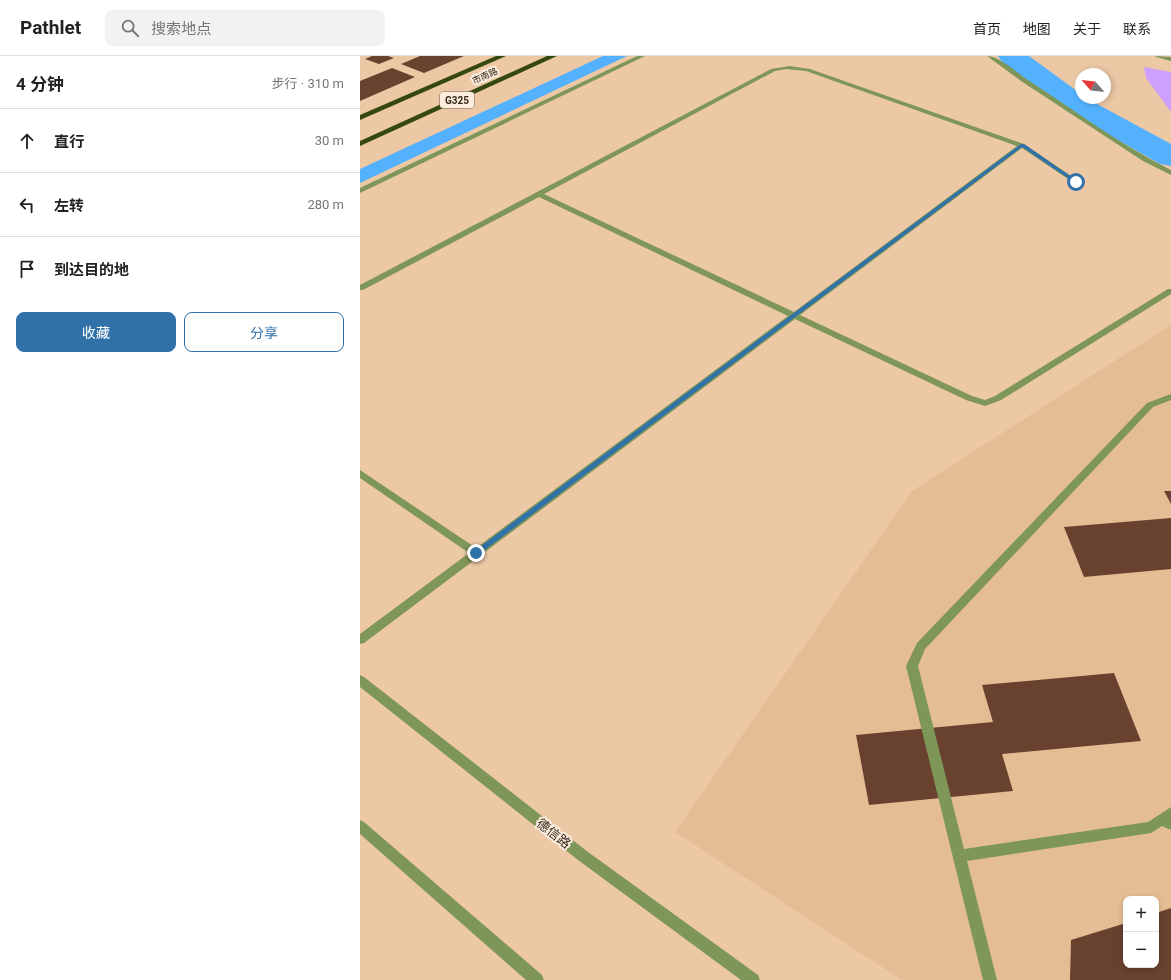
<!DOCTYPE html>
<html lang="zh">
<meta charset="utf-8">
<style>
:root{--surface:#fff;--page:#f2f2f2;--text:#222;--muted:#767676;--line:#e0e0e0;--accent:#3072a8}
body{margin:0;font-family:Roboto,"Noto Sans SC",sans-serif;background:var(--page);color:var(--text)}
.controls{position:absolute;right:12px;bottom:12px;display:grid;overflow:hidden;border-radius:8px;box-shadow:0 2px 6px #0003}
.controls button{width:36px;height:36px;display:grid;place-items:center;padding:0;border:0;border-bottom:1px solid var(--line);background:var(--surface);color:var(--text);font:20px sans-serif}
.compass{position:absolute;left:715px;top:12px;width:36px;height:36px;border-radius:50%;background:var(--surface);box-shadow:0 2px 6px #0003;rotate:297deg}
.stop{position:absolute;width:12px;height:12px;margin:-9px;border:3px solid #3072a8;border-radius:50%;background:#fff}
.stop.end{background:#3072a8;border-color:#fff;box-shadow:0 1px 4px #0008}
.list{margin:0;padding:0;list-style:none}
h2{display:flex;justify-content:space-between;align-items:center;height:52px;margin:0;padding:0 16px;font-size:17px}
h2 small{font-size:13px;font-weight:400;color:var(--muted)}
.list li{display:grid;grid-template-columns:26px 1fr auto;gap:12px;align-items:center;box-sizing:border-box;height:64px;padding:0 16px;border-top:1px solid var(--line)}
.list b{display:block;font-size:15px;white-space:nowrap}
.list em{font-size:13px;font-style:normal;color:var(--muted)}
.actions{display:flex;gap:8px;padding:12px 16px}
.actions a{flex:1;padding:9px 0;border:1px solid var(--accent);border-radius:8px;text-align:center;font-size:14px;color:var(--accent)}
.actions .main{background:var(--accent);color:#fff}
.icon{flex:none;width:22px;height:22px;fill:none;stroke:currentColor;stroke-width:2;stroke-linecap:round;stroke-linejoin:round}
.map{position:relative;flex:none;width:811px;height:924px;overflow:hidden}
header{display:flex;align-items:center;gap:24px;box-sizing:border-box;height:56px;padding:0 20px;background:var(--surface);border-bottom:1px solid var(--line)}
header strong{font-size:19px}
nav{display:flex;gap:22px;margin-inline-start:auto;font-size:14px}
.search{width:280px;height:36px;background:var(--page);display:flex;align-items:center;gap:10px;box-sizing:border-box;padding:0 14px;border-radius:8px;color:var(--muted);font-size:15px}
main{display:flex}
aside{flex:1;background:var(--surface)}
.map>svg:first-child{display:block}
.built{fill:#e5bd94;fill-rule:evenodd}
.green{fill:#cea0fe}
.water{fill:#53b1fe}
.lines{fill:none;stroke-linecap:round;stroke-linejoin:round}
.river{fill:#53b1fe;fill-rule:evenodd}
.building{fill:#69422f}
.minor{fill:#7e9658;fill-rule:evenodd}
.highway{fill:#364812;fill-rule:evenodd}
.route{fill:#3072a8}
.labels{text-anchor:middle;stroke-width:4;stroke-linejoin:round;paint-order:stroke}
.far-street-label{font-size:9px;fill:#35271a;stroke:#fceddf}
.shield{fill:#fceddf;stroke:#716255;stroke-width:1}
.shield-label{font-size:10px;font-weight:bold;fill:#35271a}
.near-street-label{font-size:13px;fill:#35271a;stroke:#fceddf}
</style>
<header>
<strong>Pathlet</strong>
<div class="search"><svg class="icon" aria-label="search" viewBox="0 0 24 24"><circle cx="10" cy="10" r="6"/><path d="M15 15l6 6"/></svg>搜索地点</div>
<nav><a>首页</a><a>地图</a><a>关于</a><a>联系</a></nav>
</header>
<main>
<aside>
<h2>4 分钟<small>步行 · 310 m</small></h2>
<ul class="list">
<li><svg class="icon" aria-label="ahead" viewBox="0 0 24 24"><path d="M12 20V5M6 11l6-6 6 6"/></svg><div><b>直行</b></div><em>30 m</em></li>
<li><svg class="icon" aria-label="left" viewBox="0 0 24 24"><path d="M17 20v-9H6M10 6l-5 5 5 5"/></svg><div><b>左转</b></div><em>280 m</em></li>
<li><svg class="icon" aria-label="arrive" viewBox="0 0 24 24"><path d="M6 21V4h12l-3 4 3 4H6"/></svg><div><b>到达目的地</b></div></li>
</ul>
<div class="actions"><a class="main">收藏</a><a>分享</a></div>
</aside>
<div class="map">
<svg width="811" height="924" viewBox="0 0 811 924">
<rect width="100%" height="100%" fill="#ecc8a5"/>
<!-- built -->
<path class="built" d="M811,269V924H542L315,776L552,435ZM766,843H796V909H766Z"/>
<!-- green -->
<path class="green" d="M784,11L811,16V56L786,22Z"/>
<!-- water -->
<path class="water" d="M243,0H267L0,127V113Z"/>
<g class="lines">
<!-- river -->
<path class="river" d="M638,0H669L721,38V42H726L811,88V110L800,108L708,56L642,6Z"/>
</g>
<!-- building -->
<g class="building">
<path d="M12,0H28L34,2L19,8L5,3Z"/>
<path d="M60,0H104L64,17L41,8Z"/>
<path d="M32,12L55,21L0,45V25Z"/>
<path d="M804,435H811V448Z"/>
<path d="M811,462V513L724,521L704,471Z"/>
<path d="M754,617L781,685L642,698L653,735L509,749L496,679L633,666L622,629Z"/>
<path d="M811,852V924H710L711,884L766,867V909H796V857Z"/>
</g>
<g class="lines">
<!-- minor -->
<g class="minor">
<path d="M277,0H285L0,137V132Z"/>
<path d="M627,0C640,0 659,19 671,26C717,56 762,90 811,114V119L783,105L661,25Z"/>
<path d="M795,0L811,1V5L796,1Z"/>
<path d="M430,10L450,13L664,88L720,126L714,127L662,92L440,259L612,340L625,344L635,340L808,233H811V238L641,344L625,350L606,344L435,263L4,587L0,588V578L109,497L0,422V414L116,492L428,260L179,141L3,234H0V229L411,13ZM426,13L446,15L657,90L434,256L184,138L415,15Z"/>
<path d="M811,338V344L793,351L565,593L558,610L604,793L788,766L811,751V774L802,770L791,777L607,805L637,924H623L546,610L557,587L787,347Z"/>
<path d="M0,619L4,621L228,796L398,919L400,924H381L218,804L0,631Z"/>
<path d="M0,764L4,766L182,919L184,924H166L0,778Z"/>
</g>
<!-- highway -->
<g class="highway">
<path d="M136,0H146L0,64V59Z"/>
<path d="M187,0H197L0,90V85Z"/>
</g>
</g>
<!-- route -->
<path class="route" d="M661,88H664L719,126L715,127L662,91L118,499H113V496Z"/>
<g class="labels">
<!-- far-street labels -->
<g class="far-street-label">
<text transform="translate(125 20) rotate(-24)" y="3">市南路</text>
</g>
<!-- shield labels -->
<rect class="shield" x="80" y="36" width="34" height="16" rx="3"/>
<g class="shield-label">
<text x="97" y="48">G325</text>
</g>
<!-- near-street labels -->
<g class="near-street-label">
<text transform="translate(194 777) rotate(38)" y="5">德信路</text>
</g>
</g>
</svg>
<div class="controls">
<button>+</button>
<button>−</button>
</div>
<svg class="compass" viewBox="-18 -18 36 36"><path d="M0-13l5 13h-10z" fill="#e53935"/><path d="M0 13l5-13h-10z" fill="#767676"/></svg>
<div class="stop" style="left:716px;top:126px"></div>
<div class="stop end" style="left:116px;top:497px"></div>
</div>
</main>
